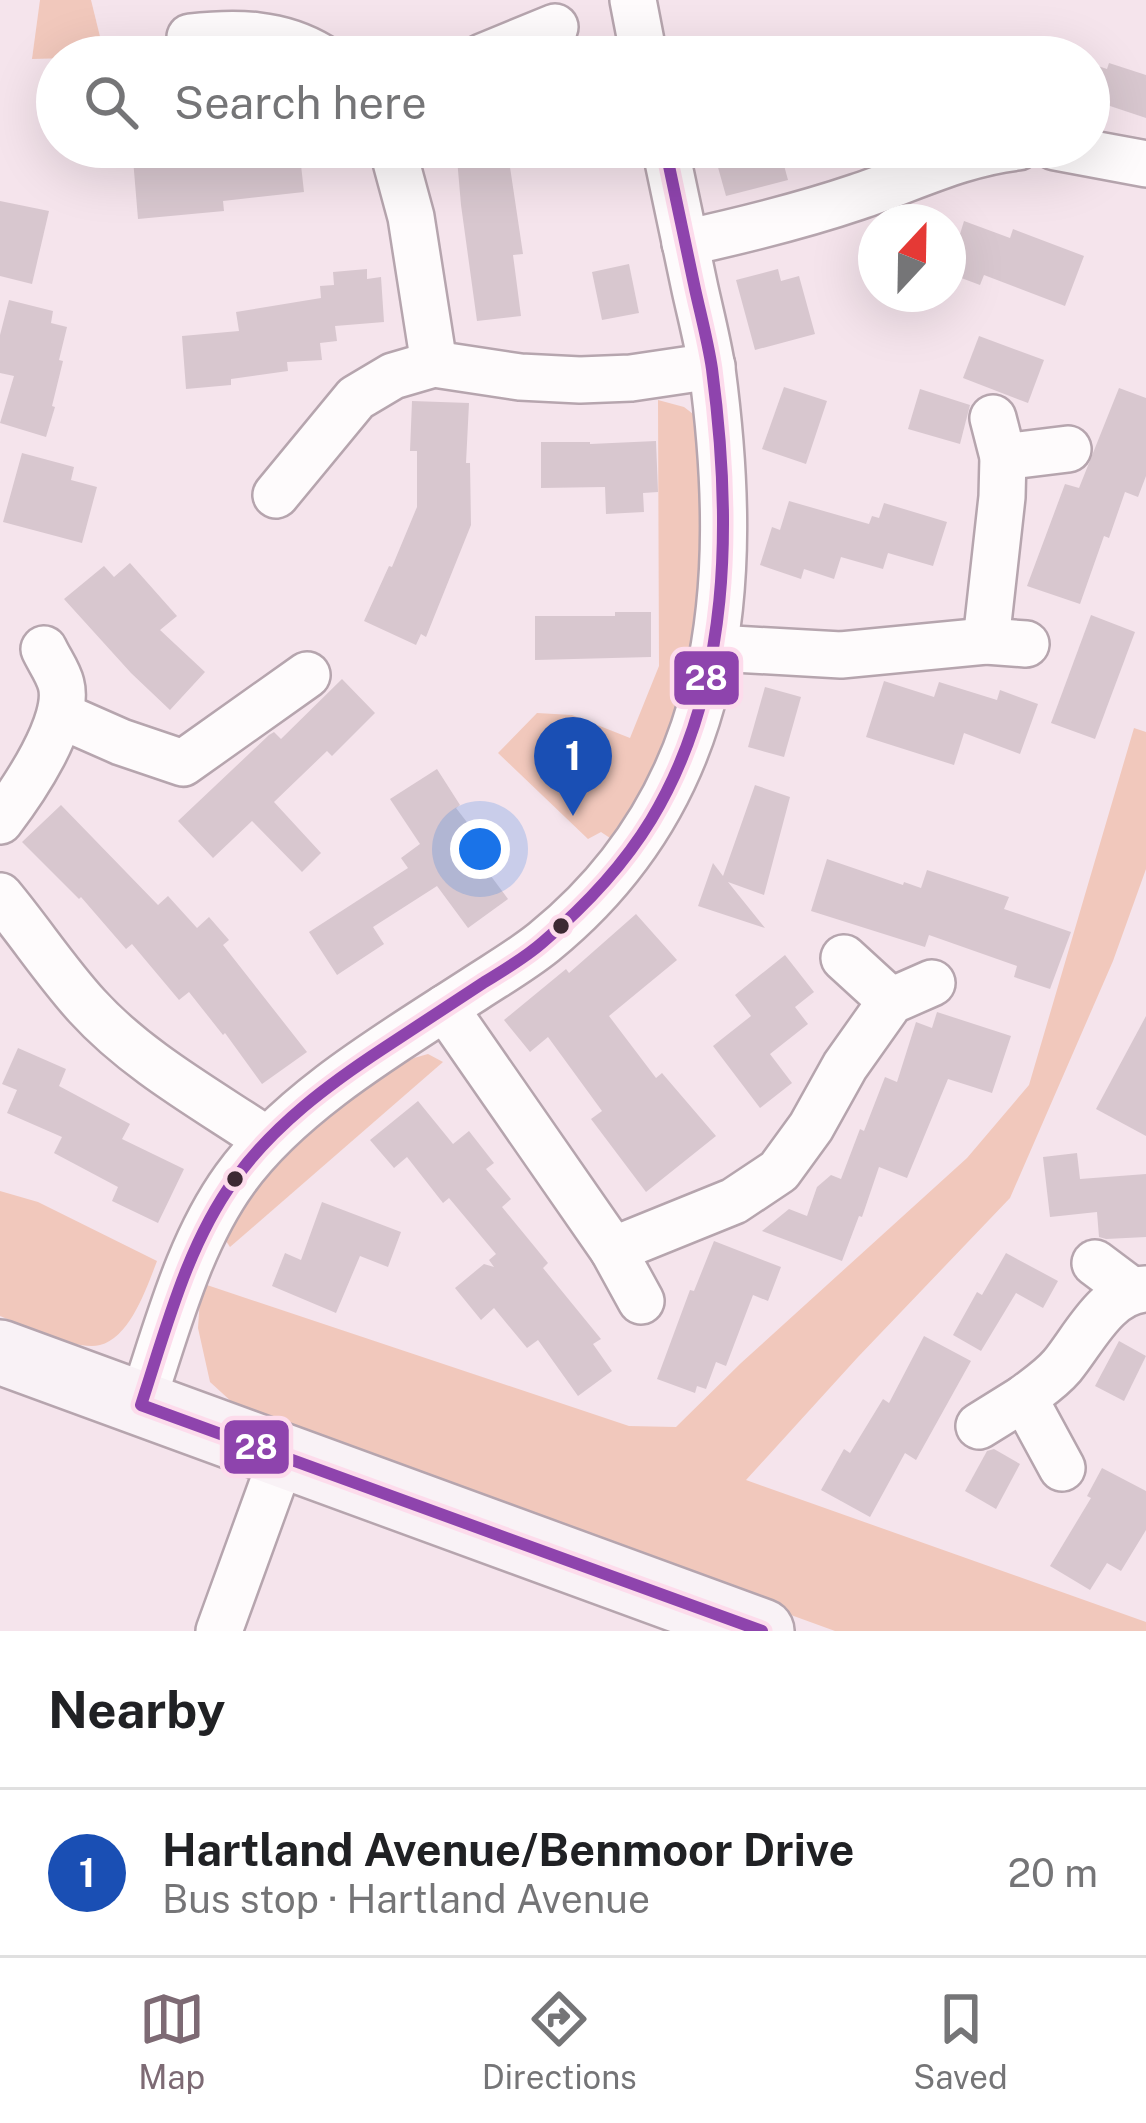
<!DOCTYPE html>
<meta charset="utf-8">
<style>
:root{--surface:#fff;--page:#f6f6f6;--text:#202124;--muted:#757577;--line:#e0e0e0;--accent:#7d6a74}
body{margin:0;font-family:"Public Sans",sans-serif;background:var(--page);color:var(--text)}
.compass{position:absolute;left:858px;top:204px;width:108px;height:108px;border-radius:50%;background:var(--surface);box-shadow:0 12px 48px #0002;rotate:22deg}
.you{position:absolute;left:480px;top:849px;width:42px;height:42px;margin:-30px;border:9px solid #fff;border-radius:50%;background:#1a73e8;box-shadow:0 0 0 18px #1a73e833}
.badge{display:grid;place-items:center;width:78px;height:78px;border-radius:50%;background:var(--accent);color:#fff;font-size:39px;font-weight:700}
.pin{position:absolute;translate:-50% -99px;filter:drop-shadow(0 3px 6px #0008)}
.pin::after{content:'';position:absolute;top:63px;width:42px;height:36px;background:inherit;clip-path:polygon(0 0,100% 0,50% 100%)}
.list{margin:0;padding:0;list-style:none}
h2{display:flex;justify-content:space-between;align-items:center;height:156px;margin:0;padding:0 48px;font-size:51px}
h2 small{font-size:39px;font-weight:400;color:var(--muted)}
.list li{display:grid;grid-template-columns:78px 1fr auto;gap:36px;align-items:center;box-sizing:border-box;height:168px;padding:0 48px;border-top:3px solid var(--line)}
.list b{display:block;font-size:45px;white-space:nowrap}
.list p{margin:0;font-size:39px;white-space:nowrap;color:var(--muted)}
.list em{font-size:39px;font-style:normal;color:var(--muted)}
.icon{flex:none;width:66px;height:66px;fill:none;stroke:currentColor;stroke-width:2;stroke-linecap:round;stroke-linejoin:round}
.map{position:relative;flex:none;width:1146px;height:1631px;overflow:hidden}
.search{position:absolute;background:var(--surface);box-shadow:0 12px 48px #0002;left:36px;right:36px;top:36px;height:132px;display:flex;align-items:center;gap:30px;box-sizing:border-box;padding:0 42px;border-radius:66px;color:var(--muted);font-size:45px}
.sheet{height:324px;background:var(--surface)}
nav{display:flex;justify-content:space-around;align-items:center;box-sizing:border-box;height:168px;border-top:3px solid var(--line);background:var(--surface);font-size:33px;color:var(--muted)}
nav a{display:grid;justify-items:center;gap:6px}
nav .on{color:var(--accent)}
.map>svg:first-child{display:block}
.green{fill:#f1c8bc}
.building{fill:#d8c7cf}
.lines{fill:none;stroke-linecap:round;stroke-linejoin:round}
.street-casing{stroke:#b6a5ae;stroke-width:50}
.secondary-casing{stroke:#b6a5ae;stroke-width:68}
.street{stroke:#fefbfc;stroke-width:45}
.secondary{stroke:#f9f2f6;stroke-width:63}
.bus-1-casing{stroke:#fddcec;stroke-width:21}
.bus-1{stroke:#8e44ad;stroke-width:12}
.bus-dot{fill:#3d2933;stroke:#fddcec;stroke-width:4.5}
.line-badge{stroke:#fddcec;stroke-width:4.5}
.badge-label{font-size:33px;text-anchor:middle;font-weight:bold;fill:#fff}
</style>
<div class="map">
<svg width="1146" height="1631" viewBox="0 0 1146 1631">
<rect width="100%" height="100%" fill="#f5e4ec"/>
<!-- green -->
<g class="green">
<path d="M40,0H91L105,57L32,59Z"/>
<path d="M658,400L684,407L697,417L708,545L689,685L659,764L610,838L601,832L588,839L498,753L537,713L572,715L630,738L659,666Z"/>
<path d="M1134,728L1146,732V869L1113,961L1010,1198L858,1357L746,1480L1146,1622V1631H835L597,1545L233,1403L210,1382L198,1328L201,1283L629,1426L676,1427L741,1363L967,1158L1029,1085Z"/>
<path d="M428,1054L443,1062L230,1247L224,1238L228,1225L293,1140L390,1071L414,1058Z"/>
<path d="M0,1191L38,1202L157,1261C147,1287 130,1338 100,1345C75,1351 24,1325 0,1316Z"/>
</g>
<!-- building -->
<g class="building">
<path d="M1089,63L1107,69L1109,63L1146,75V118L1089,99Z"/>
<path d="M132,147H181L182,154L241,147H299L304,192L223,201L224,211L138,219Z"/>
<path d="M456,147H507L523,254L513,255L521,316L477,321L461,205Z"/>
<path d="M736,147H779L788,180L726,196L714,153Z"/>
<path d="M0,201L49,211L32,284L0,276Z"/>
<path d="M964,221L1010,238L1013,229L1084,256L1065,306L984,275L980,285L948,273Z"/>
<path d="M629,264L639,313L602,320L592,272Z"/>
<path d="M367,269V279L381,277L384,322L335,326L337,341L320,343L322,360L287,362L288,371L231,379V385L186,389L182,336L239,331L236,312L321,298L320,286L334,285L333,272Z"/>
<path d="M778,269L781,281L799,276L815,334L755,350L736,280Z"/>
<path d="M9,300L53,311L51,323L67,327L59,360L63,361L52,406L55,407L46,437L0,423L14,376L0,373V335Z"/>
<path d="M979,336L1044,360L1028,403L963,378Z"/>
<path d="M784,387L827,401L806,464L762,449Z"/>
<path d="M1119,388L1146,398V476L1138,497L1125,492L1109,538L1104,536L1080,604L1027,586L1065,484L1079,488Z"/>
<path d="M920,389L970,405L960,444L908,429Z"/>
<path d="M412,401L469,403L466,463H470L471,525L426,637L421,634L416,645L364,621L389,566L392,567L417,507V451H410Z"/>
<path d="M656,441L658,492L643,493L644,512L606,514L605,487L541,488V442H590V444Z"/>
<path d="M22,453L74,467L71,480L97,487L82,543L3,522Z"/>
<path d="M789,501L869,524L872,516L879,518L884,503L947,522L933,566L888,553L883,569L841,557L834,579L804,569L801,579L760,565L772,527L780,530Z"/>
<path d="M130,563L177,616L160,630L205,672L170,710L131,673L64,599L104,566L114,577Z"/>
<path d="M615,612H651V657L535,660V616H615Z"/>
<path d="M1091,615L1135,632L1095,739L1051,723Z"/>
<path d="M342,679L375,713L332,756L327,751L274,802L321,853L302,872L252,821L213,858L178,821L269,735L274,732L281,739Z"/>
<path d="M884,681L934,697L939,682L997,700L1000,690L1038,704L1020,754L964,733L954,765L866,737Z"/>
<path d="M765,687L801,697L784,757L748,747Z"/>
<path d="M437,769L460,805L456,808L490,852L479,860L508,899L468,928L437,886L373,927L384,944L337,975L309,932L408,868L401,858L420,844L390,799Z"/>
<path d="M755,785L790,797L764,895L728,882L765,928L698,906L713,863L723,876Z"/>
<path d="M61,805L158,905L168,896L197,928L209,917L229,940L223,945L307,1052L262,1084L225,1033L223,1035L189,992L179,1000L132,944L126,949L81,897L79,899L22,842Z"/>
<path d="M827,859L903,885L904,882L921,888L927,870L1009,897L1004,909L1071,932L1050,989L1014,977L1017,966L929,935L925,947L811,911Z"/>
<path d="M636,914L677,960L609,1016L656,1078L662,1073L716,1136L646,1192L591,1119L602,1111L548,1037L530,1052L504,1020L566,969L569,973Z"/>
<path d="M785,955L814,992L795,1007L808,1024L770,1054L792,1083L760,1108L713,1046L751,1016L735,995Z"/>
<path d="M937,1012L1011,1036L992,1093L948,1079L907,1178L879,1167L862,1217L859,1216L842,1261L762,1231L789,1209L807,1216L817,1187L831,1175L841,1179L860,1129L864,1131L885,1077L897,1082L916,1022L932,1028Z"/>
<path d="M1146,1016V1136L1096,1109Z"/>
<path d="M18,1048L66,1069L59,1086L130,1124L122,1139L184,1169L158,1223L112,1201L118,1187L54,1153L62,1137L7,1113L17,1090L2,1084Z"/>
<path d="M418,1101L453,1144L469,1131L494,1163L486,1169L511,1199L502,1207L548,1263L543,1268L601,1339L593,1344L612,1371L578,1396L538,1340L527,1348L494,1308L481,1320L455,1288L484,1264L494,1267L489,1260L496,1254L449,1198L443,1203L407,1157L394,1168L370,1140Z"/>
<path d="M1077,1153L1080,1179L1146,1174V1237L1106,1239L1099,1237L1097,1212L1050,1217L1043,1157Z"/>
<path d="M322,1202L401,1232L388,1267L360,1256L336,1313L272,1286L285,1253L301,1260Z"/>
<path d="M714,1241L781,1267L768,1301L753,1295L726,1366L716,1362L706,1389L697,1386L695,1393L657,1379L690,1290L694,1291Z"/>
<path d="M1006,1253L1058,1281L1043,1308L1016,1293L981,1351L953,1335L977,1292L982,1295Z"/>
<path d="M924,1336L971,1361L916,1460L905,1453L870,1517L821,1490L844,1449L850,1453L883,1399L889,1403Z"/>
<path d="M1119,1341L1146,1356L1124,1401L1095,1386Z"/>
<path d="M994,1449L1020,1464L996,1509L965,1491L987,1451Z"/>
<path d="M1102,1468L1146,1491V1530L1121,1571L1107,1563L1090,1590L1050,1566L1091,1498L1087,1496Z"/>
</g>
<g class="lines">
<defs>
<g id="street">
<path d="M633,0L644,57"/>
<path d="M190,37C236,32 280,32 321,57"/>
<path d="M482,57L555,27"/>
<path d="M392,147L411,217L434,364"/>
<path d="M1055,147L1146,164"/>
<path d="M685,243C744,230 801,216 857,197C911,179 962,153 1018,147"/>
<path d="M1003,457L1068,449"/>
<path d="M276,495L356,398L393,376L434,364L520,377L580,380L631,378L712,366"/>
<path d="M986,641L1002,497L1003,457L993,418"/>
<path d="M716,648L841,655L986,641L1026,644"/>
<path d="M62,716L121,742L183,763L307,675"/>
<path d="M0,821C23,791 71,721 61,684C58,672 49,660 44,649"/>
<path d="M0,896C30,932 56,972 87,1006C137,1061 206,1099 267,1140"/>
<path d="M844,958L891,1001"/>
<path d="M445,1008L613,1250L641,1301"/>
<path d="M613,1250L734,1201L779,1171L811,1127L845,1066L891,1001L932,983"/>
<path d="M1095,1263L1131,1290"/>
<path d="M1024,1398C1037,1388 1051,1379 1062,1366C1085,1338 1106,1291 1146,1289"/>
<path d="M141,1405C167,1329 188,1244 235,1179C291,1101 396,1040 476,988C499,973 523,959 544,942C726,794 741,586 712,369C708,343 701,316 695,289C685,242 675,194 665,147"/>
<path d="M979,1426L1024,1398L1062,1468"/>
<path d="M219,1631L283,1455"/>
</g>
<path id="secondary" d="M0,1352L762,1631"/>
</defs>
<!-- street casing -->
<use href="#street" class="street-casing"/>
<!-- secondary casing -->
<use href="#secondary" class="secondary-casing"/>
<!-- street -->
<use href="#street" class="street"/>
<!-- secondary -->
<use href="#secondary" class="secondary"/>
<defs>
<path id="bus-1" d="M665,147C675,194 685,242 695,289C701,316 708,342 712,369C732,520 732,686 651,820C623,866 584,907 543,942C525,958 504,970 483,983C450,1005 417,1026 384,1048C329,1084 274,1125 235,1179C187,1245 166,1329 141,1405L762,1631"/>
</defs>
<!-- bus-1 casing -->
<use href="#bus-1" class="bus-1-casing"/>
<!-- bus-1 -->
<use href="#bus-1" class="bus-1"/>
</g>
<!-- markers -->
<g class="bus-dot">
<circle cx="561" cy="926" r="10"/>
<circle cx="235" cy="1179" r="10"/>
</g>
<g class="line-badge">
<rect x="672" y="649" width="69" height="58" rx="12" fill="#8e44ad"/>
<rect x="222" y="1418" width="69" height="58" rx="12" fill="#8e44ad"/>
</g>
<g class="badge-label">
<text x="706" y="690">28</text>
<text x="256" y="1459">28</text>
</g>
</svg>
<svg class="compass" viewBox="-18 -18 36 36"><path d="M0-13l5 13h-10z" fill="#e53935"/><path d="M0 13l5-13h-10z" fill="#757577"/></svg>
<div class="you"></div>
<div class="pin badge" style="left:573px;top:816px;background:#1a4fb4">1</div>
<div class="search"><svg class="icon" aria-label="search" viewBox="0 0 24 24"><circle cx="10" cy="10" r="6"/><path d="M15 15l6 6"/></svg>Search here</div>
</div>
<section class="sheet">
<h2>Nearby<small></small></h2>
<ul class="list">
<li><span class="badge" style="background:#1a4fb4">1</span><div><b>Hartland Avenue/Benmoor Drive</b><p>Bus stop · Hartland Avenue</p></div><em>20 m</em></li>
</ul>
</section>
<nav>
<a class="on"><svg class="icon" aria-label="map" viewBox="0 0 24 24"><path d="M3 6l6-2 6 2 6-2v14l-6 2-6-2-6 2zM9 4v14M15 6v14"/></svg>Map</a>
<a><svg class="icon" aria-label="directions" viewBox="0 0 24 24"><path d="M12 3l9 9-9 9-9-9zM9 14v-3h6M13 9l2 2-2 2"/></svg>Directions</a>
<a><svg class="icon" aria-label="saved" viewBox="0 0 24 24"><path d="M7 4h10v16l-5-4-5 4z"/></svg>Saved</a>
</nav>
